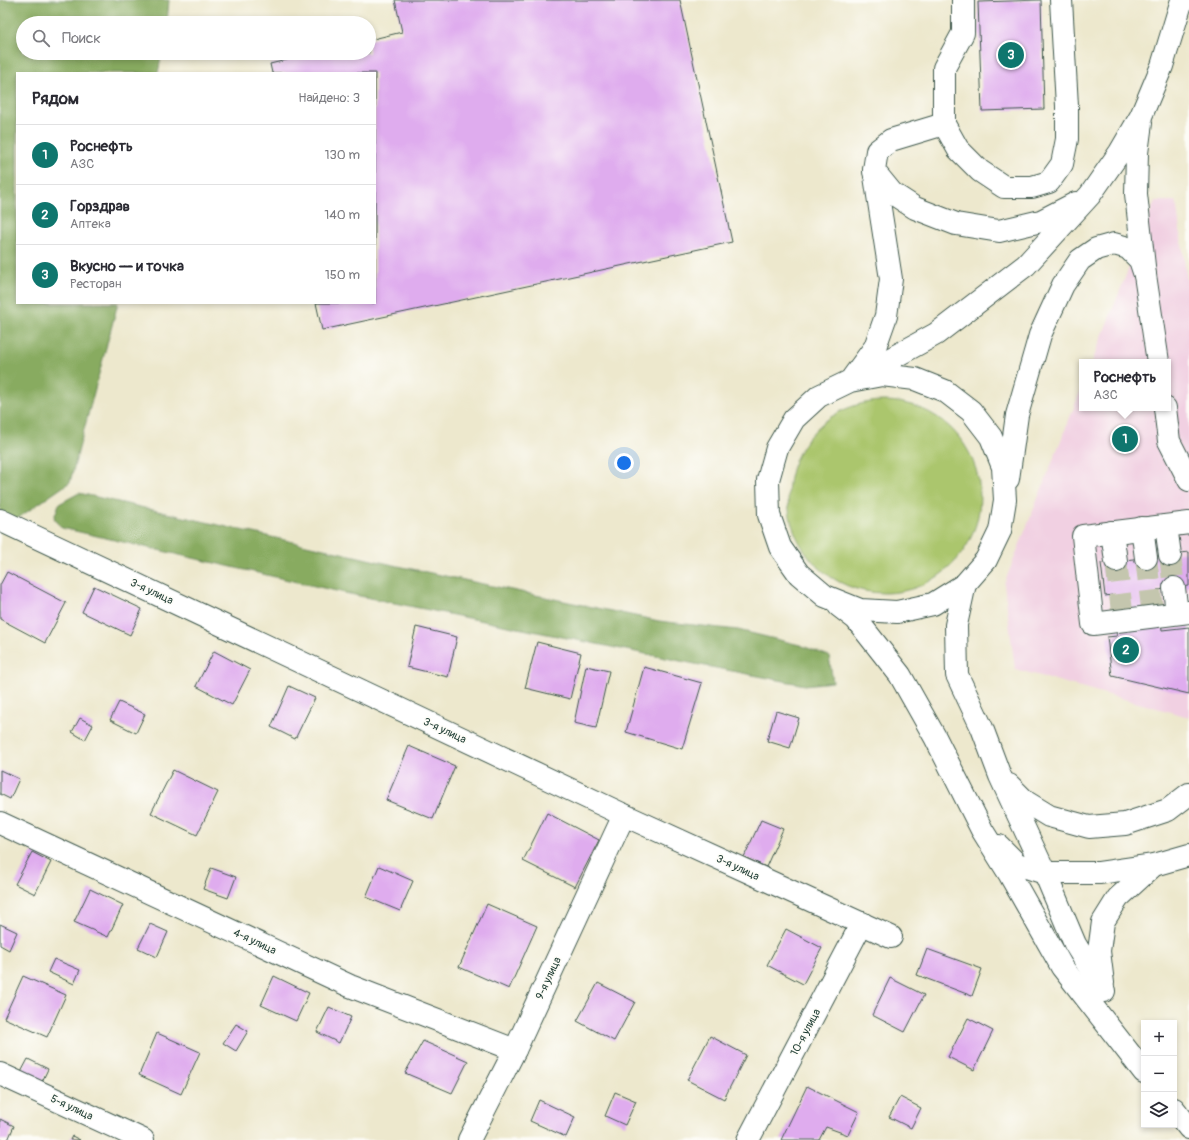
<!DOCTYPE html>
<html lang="ru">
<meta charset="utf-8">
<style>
:root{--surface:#fff;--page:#f7f7f7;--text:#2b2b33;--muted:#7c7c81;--line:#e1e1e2;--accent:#0f766e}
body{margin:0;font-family:Pangolin,sans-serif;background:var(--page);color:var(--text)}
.controls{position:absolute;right:12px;bottom:12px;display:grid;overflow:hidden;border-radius:0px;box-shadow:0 2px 6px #0003}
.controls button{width:36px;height:36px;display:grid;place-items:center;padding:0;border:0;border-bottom:1px solid var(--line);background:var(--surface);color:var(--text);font:20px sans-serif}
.you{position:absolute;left:624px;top:463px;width:14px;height:14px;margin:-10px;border:3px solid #fff;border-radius:50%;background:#1a73e8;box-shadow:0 0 0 6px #1a73e833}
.badge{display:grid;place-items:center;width:26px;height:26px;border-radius:50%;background:var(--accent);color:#fff;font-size:13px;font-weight:700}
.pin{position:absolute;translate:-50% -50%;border:2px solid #fff;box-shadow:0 1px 4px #0006}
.popup{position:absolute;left:1079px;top:359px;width:92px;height:52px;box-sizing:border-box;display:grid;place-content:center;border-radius:0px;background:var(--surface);filter:drop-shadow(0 1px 3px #0005);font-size:13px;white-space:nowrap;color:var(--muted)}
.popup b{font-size:15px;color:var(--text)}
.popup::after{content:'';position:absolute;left:50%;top:100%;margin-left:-8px;border:8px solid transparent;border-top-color:var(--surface)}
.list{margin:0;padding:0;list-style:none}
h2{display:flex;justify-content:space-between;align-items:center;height:52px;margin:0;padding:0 16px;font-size:17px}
h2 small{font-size:13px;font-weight:400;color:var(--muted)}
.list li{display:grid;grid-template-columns:26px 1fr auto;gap:12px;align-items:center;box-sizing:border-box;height:60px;padding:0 16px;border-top:1px solid var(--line)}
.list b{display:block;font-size:15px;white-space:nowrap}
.list p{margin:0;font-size:13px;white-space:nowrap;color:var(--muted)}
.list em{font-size:13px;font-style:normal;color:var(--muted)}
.icon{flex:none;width:22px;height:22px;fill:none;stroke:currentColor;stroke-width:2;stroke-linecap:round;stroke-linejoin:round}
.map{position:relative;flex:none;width:1189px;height:1140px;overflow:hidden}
.search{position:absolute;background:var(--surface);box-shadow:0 2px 6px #0003;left:16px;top:16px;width:360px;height:44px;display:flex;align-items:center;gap:10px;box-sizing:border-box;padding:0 14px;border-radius:22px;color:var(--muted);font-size:15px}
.panel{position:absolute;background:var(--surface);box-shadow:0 2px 6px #0003;left:16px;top:72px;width:360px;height:232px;border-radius:0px}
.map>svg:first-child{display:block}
.built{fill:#f1d0e2}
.green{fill:#abc66d;stroke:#658250}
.forest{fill:#88ab60;stroke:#54744a}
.building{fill:#dfacee}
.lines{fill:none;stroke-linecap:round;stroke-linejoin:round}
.minor-tunnel{stroke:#c4c6ae;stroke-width:22;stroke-dasharray:22 11;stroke-linecap:butt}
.minor-casing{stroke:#3e574b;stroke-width:24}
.minor{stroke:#fff;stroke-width:22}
.labels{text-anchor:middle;stroke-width:3;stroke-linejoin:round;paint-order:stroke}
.street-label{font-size:11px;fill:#1f3d34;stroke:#fdfcf7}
</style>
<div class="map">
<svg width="1189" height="1140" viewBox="0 0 1189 1140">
<rect width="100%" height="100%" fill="#fdfcf7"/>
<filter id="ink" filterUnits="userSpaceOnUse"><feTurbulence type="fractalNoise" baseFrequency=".025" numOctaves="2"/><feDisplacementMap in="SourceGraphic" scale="8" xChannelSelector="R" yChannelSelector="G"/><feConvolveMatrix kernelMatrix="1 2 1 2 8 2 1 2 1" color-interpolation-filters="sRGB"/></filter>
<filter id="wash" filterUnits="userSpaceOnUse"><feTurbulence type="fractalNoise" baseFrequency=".012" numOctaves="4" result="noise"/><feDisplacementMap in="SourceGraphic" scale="16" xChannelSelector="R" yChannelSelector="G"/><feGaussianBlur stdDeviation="0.9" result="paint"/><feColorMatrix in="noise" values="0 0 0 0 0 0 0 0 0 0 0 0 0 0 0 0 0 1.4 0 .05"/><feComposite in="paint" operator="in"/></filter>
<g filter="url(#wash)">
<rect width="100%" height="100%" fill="#ede8cd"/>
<!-- built -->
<path class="built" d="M1155,201H1176L1189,295V717L1015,669L1004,584L1082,387V408H1168V362H1092Z"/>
<!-- green -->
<circle class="green" cx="884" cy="497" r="96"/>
<!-- forest -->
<g class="forest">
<path d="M0,0H169L167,23H23V53H162L158,73H17V303H118L70,482L11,523L0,517Z"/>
<path d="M79,493L398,566L540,596L659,621L738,630L800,645L829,656L833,682L805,685L695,664L345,593L62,528L54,518L59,504Z"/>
</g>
<g id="blocks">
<!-- building -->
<g class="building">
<path d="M395,0H680L732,242L322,330L316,303H375V73H272L270,64L315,53H369V40L402,32Z"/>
<path d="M1041,0L1044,109L982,111L978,2Z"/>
<path d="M1189,552V586L1157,590L1162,630L1189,627V694L1112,676L1107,637L1117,636L1112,595L1105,596L1101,563Z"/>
<path d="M7,572L66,603L45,643L0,619V585Z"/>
<path d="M94,586L142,609L130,635L82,612Z"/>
<path d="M416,627L457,637L448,677L407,667Z"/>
<path d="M537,642L581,653L570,699L525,688Z"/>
<path d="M214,651L250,670L232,705L196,686Z"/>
<path d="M586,666L609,671L596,728L574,723Z"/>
<path d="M644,667L702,683L682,749L626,732Z"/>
<path d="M289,686L315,698L295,739L271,727Z"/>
<path d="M119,702L145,714L136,733L110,720Z"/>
<path d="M776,711L799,718L790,748L767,741Z"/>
<path d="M80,718L93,725L85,740L72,732Z"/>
<path d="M409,746L455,766L433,819L386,800Z"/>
<path d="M0,770L19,779L10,799L0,794Z"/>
<path d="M173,770L218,792L197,835L151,813Z"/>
<path d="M547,813L599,840L575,887L523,861Z"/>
<path d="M761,820L783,829L766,867L744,857Z"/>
<path d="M32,852L51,862L35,894L15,884Z"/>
<path d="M379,866L413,881L400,911L366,897Z"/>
<path d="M211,868L236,877L228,898L203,889Z"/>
<path d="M90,889L123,905L108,937L74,922Z"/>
<path d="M487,904L537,926L509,989L459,967Z"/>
<path d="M0,924L17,932L9,950L0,945Z"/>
<path d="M150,924L168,932L157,957L138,948Z"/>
<path d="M786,929L822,948L803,984L767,965Z"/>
<path d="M927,949L982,969L972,996L917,975Z"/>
<path d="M54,959L80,970L74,984L48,972Z"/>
<path d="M23,976L66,995L47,1037L4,1018Z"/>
<path d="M274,976L309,993L296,1021L261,1005Z"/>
<path d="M890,978L924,995L905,1032L872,1015Z"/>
<path d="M598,983L635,1002L614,1041L577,1021Z"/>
<path d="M329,1007L351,1017L339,1043L317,1032Z"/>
<path d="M968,1018L993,1031L974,1070L948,1057Z"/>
<path d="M236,1024L248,1031L236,1051L223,1043Z"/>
<path d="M157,1033L200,1052L181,1094L139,1075Z"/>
<path d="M710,1036L746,1055L724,1099L687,1080Z"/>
<path d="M423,1041L468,1061L452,1093L405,1073Z"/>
<path d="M28,1059L48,1069L40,1086L19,1076Z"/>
<path d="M807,1086L859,1112L848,1135L826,1127L819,1140H781Z"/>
<path d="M615,1092L636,1101L625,1125L605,1116Z"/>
<path d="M900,1097L921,1108L911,1128L889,1117Z"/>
<path d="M539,1100L575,1117L566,1137L530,1121Z"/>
<path d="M0,1119L14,1126L8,1140H0Z"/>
<path d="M72,1136L80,1140H70Z"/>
</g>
</g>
</g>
<g filter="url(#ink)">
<use href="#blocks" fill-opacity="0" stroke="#3e574b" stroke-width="1"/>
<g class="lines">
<!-- minor-tunnel -->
<g class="minor-tunnel">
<path d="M1170,555L1174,588"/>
<path d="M1146,558L1153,616"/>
<path d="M1116,561L1123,620"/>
</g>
<defs>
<g id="minor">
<path d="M963,0V33L944,68V124L958,149L980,171L1004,187H1032L1049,182L1062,164L1067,139V106L1061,0"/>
<path d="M1141,123L1137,153L1136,194L1145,275L1158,362"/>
<path d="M874,171L892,193L915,208L956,224L999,231L1041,221L1076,203"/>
<path d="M861,375L936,334L1026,265L1090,195L1120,152L1141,116L1162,66L1182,0"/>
<path d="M853,377L875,347L886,316L891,279L874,170L877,151L891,140L944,124"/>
<path d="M1165,408L1169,441L1189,480"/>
<path d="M1008,479L1017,415L1040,335L1063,285L1080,260L1096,249L1114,244L1128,248L1140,260L1145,275"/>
<path d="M0,520L624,815L891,937"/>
<path d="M1189,523L1083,536L1093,624L1189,612"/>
<path d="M1166,526L1170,555"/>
<path d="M1142,528L1146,558"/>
<path d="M1112,532L1116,561"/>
<path d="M965,584L933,604L897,612L860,610L825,596L799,574L780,547L769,515L768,480L777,448L794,419L819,396L850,381L882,375L915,379L945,391L971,411L991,437L1003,467L1005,500L1000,531L986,560L965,584L956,625L957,675L982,728L1000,776L1045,873L1075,944L1104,991"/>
<path d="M1174,588L1177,613"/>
<path d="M839,606L856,619L900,675L935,737L982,830L1010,875L1062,967L1144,1072"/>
<path d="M1009,785L1026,802L1049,816L1089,827L1125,824L1168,810L1189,794"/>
<path d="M0,823L350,986L515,1050"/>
<path d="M999,846L1017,864L1045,873H1099L1154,865"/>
<path d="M1103,983L1099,951L1103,922L1118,898L1154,865L1189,855"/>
<path d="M0,1074L143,1140"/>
<path d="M1174,1109L1189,1128"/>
<path d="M469,1140L515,1050L624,815"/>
<path d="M748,1140L862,923"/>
</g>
</defs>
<!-- minor casing -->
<use href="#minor" class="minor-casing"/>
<!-- minor -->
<use href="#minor" class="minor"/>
</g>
</g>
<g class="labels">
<!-- street labels -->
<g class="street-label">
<text transform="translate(152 591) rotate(25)" y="4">3-я улица</text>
<text transform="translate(445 730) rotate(25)" y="4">3-я улица</text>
<text transform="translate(738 867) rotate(25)" y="4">3-я улица</text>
<text transform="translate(255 941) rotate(25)" y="4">4-я улица</text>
<text transform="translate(548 978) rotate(-65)" y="4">9-я улица</text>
<text transform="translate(805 1032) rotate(-62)" y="4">10-я улица</text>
<text transform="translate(72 1107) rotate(25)" y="4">5-я улица</text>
</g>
</g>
</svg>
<div class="controls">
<button>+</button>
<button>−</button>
<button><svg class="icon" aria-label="layers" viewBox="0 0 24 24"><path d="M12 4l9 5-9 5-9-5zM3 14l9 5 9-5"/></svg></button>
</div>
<div class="you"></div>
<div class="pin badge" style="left:1125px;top:439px">1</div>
<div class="popup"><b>Роснефть</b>АЗС</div>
<div class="pin badge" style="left:1126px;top:650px">2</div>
<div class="pin badge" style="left:1011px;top:55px">3</div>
<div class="search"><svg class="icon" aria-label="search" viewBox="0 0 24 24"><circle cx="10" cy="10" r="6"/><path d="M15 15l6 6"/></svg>Поиск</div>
<section class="panel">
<h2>Рядом<small>Найдено: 3</small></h2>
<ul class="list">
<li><span class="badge">1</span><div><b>Роснефть</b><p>АЗС</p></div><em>130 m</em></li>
<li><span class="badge">2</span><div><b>Горздрав</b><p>Аптека</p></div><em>140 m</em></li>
<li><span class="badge">3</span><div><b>Вкусно — и точка</b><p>Ресторан</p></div><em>150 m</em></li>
</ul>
</section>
</div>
